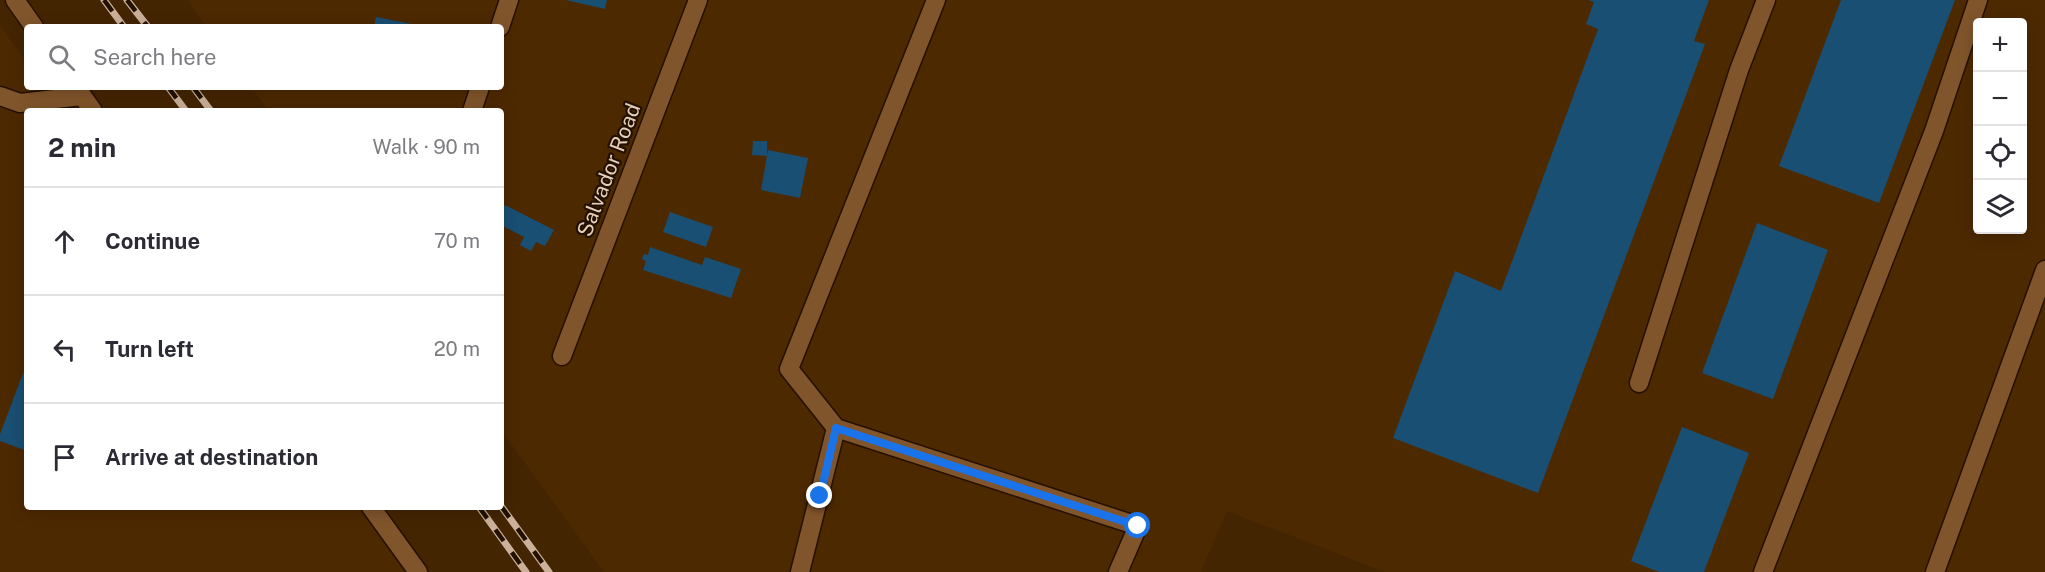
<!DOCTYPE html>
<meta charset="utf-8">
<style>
:root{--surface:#fff;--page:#f2f2f3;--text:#2b2b33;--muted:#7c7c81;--line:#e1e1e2}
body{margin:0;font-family:"Public Sans",sans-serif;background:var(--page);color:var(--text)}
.controls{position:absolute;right:18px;top:18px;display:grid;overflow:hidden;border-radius:6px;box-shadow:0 3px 15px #0003}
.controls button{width:54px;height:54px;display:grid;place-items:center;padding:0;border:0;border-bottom:2px solid var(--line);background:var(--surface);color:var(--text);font:30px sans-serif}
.stop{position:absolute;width:18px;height:18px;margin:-14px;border:4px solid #1a73e8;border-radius:50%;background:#fff}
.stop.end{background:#1a73e8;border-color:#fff;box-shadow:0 2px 6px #0008}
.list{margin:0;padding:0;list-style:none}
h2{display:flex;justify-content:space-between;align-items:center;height:78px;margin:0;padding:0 24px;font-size:26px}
h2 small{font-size:20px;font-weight:400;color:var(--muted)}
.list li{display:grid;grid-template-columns:39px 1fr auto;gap:18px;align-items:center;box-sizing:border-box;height:108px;padding:0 24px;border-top:2px solid var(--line)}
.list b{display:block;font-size:22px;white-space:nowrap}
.list em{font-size:20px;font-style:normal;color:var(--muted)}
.icon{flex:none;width:33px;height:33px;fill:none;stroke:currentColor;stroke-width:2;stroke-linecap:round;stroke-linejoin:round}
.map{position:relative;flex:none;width:2045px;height:572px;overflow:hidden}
.search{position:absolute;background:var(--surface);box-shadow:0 3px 15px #0003;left:24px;top:24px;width:480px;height:66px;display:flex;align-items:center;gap:15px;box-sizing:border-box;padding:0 21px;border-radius:6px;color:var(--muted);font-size:22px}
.panel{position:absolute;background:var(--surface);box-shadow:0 3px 15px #0003;left:24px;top:108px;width:480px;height:402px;border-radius:6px}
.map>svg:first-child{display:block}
.built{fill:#4d2900;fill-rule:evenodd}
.building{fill:#194f73}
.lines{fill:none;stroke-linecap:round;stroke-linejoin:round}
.minor-casing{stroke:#251000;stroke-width:21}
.minor{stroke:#81552b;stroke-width:18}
.rail-casing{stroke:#cbb199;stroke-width:7}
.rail{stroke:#221102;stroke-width:4.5;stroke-dasharray:14;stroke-linecap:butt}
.route{stroke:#1a73e8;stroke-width:8}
.labels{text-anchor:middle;stroke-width:4.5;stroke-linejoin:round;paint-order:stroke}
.street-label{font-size:21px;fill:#e6cdb7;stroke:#221102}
</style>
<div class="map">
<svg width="2045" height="572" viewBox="0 0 2045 572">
<rect width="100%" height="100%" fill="#442502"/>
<!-- built -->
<g class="built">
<path d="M188,0H2045V572H1385L1227,511L1201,572H604L501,430V111H269L251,87H501V27H207ZM1978,22H2022V230H1978Z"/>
<path d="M0,26L27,62V87H46L64,111H27V507H360L409,572H0Z"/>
</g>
<!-- building -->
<g class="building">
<path d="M566,0H607L605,9Z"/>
<path d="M1588,0H1709L1694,41L1705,44L1538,493L1393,438L1455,271L1501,291L1598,29L1586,24L1594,2Z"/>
<path d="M1841,0H1955L1879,203L1779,166Z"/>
<path d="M376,17L422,26V27H374Z"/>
<path d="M753,141H767V156L752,155Z"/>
<path d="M768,150L808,158L800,198L761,190Z"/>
<path d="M505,205L554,230L545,246L536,242L531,251L520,245L524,237L501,225V213Z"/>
<path d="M670,212L713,227L706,247L663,232Z"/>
<path d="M1757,223L1828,250L1773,399L1702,373Z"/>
<path d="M650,247L702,265L705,257L741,269L731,298L643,270L646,261L642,259L644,254L648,255Z"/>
<path d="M27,363V451L0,441V434Z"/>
<path d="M1682,427L1749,453L1704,572H1659L1631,561Z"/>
</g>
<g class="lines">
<defs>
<g id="minor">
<path d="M15,0L34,27"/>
<path d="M936,0L789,369L836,428L1138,526L1118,572"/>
<path d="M500,27L509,0"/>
<path d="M76,87L93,111"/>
<path d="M0,96L20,103L82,96"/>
<path d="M472,111L480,87"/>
<path d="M562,356L698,0"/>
<path d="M1639,383L1739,70L1766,0"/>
<path d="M371,507L418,572"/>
<path d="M800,572L836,428"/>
<path d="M1763,572L1934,131L1978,0"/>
<path d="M1935,572L2045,270"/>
</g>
</defs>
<!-- minor casing -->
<use href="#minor" class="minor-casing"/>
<!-- minor -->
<use href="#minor" class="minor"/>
<defs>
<g id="rail">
<path d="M104,0L124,27"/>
<path d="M127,0L148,27"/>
<path d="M168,87L186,111"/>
<path d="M193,87L211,111"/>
<path d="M501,506L549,572"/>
<path d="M479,507L526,572"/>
</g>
</defs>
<!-- rail casing -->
<use href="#rail" class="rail-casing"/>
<!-- rail -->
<use href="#rail" class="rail"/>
</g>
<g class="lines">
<!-- route -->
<path class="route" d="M820,496L836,428L1138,526"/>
</g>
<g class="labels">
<!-- street labels -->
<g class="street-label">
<text transform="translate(609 170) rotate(-69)" y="7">Salvador Road</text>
</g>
</g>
</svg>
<div class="controls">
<button>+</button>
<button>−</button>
<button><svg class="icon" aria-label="locate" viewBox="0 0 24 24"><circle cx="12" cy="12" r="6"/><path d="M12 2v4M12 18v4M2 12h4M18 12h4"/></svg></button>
<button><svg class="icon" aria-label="layers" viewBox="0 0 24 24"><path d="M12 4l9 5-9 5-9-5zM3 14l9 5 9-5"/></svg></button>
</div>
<div class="stop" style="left:1138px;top:526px"></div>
<div class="stop end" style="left:820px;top:496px"></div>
<div class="search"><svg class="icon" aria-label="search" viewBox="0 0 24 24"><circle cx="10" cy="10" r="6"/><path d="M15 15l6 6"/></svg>Search here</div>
<section class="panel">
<h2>2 min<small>Walk · 90 m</small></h2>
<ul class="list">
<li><svg class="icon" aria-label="ahead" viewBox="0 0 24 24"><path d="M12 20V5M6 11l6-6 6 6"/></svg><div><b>Continue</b></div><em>70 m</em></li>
<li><svg class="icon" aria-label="left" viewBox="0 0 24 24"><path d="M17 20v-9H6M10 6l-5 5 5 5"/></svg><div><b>Turn left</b></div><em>20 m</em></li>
<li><svg class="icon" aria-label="arrive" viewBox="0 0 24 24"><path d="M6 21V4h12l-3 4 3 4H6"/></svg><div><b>Arrive at destination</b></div></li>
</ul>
</section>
</div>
